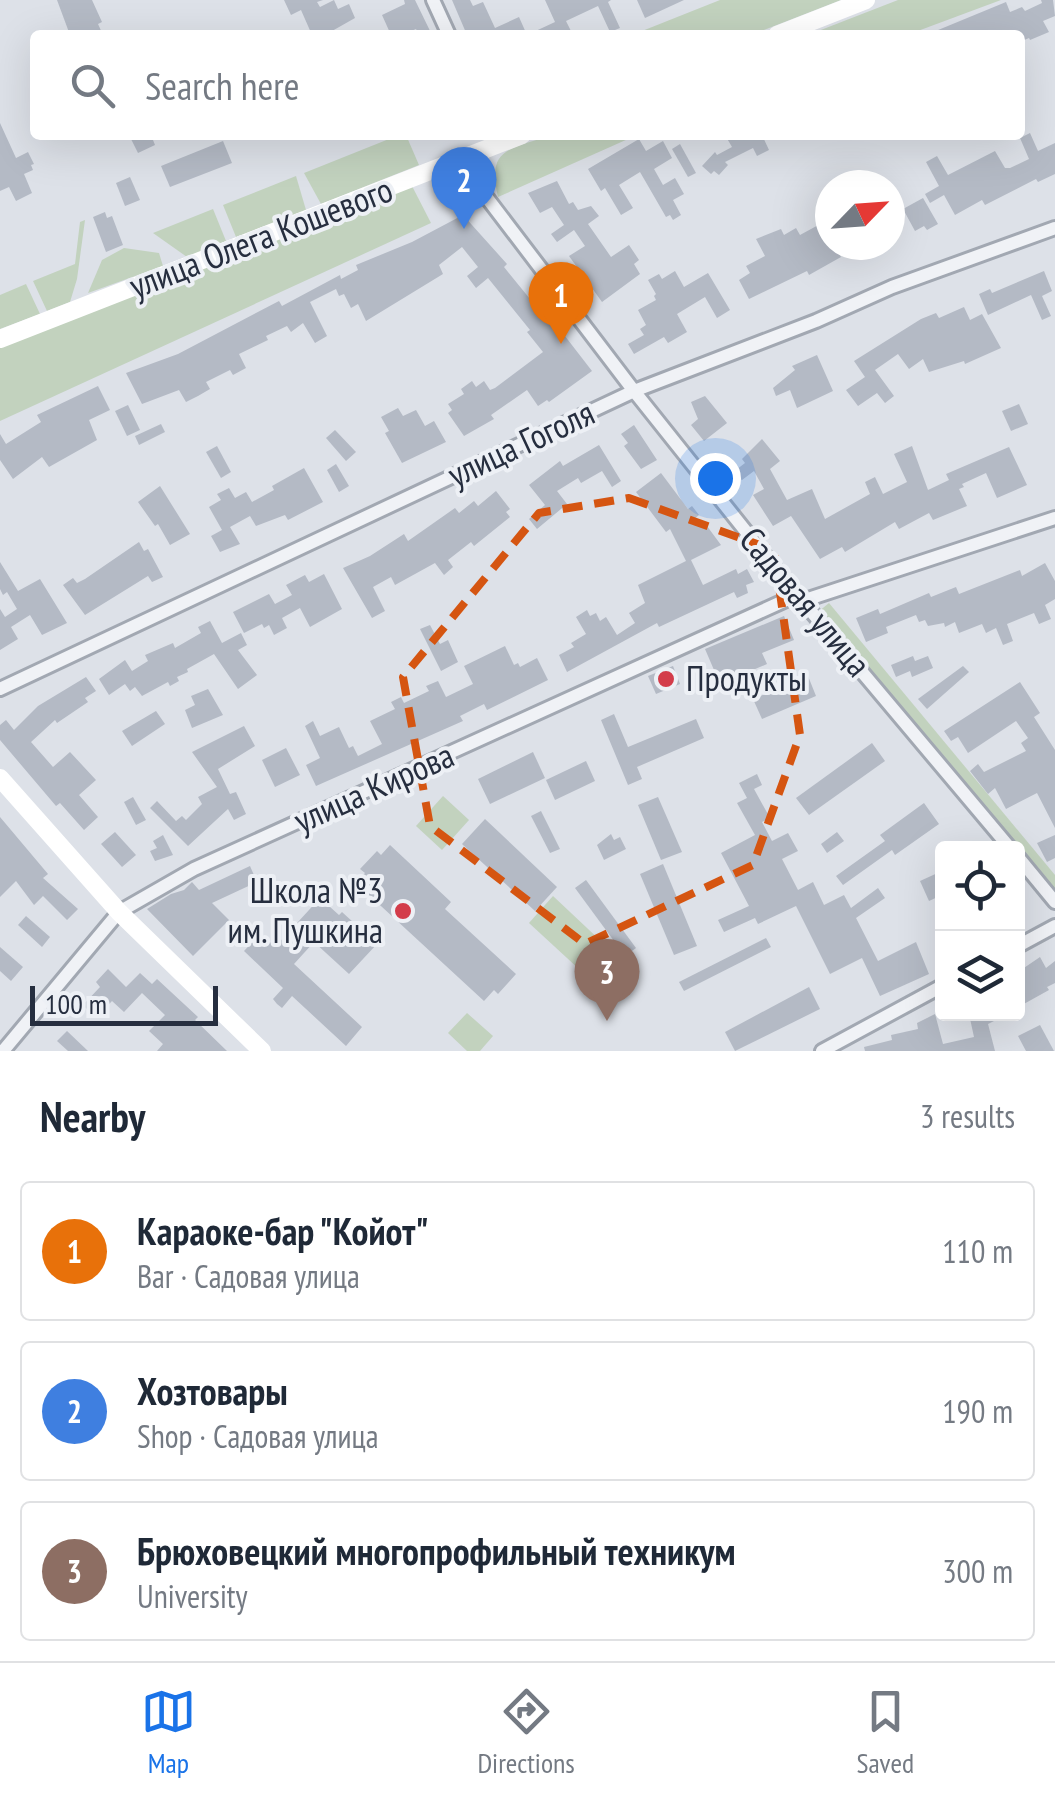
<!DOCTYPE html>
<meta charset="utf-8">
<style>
:root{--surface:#fff;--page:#f2f2f3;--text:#1f2937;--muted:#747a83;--line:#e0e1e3;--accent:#1a73e8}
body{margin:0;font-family:"PT Sans Narrow",sans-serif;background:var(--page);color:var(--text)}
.controls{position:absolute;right:30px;bottom:30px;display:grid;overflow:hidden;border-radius:10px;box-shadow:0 10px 40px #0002}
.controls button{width:90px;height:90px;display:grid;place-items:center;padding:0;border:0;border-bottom:2px solid var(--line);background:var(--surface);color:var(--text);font:50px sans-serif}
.compass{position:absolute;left:815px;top:170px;width:90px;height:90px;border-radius:50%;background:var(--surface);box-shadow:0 10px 40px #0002;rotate:65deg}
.scale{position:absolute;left:30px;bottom:25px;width:188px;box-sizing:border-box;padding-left:10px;border:5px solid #262e3f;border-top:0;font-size:28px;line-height:35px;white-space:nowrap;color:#262e3f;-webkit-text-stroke:8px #edf0f5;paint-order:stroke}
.you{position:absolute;left:715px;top:478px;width:35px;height:35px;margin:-25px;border:8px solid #fff;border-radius:50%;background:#1a73e8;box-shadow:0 0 0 15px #1a73e833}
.badge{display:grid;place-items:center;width:65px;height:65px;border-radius:50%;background:var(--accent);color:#fff;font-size:32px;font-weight:700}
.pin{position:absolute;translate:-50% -82px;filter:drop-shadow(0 2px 5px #0008)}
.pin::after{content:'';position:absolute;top:52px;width:35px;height:30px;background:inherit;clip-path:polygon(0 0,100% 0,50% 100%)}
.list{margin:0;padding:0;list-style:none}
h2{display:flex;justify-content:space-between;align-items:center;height:130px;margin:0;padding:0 40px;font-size:42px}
h2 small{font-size:32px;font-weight:400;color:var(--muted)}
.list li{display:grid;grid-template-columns:65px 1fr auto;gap:30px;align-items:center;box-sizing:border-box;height:140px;margin:0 20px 20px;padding:0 20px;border:2px solid var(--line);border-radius:10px}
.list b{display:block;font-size:38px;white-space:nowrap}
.list p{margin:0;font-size:32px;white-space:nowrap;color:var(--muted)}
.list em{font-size:32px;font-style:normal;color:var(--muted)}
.icon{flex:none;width:55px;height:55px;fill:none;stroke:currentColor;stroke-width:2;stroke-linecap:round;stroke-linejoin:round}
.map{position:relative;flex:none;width:1055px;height:1051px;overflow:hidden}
.search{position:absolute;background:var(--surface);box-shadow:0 10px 40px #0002;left:30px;right:30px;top:30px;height:110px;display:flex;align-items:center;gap:25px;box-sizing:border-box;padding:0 35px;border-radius:10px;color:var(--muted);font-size:38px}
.sheet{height:610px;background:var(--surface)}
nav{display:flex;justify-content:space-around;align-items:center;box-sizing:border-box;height:140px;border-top:2px solid var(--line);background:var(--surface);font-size:28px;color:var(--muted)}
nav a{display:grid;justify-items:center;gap:5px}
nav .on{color:var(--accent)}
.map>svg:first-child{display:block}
.green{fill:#c2d2be}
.building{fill:#b4bac5}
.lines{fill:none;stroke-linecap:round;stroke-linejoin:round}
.street-casing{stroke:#a2a8b2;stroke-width:18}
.street{stroke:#f0f2f6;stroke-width:12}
.secondary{stroke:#fff;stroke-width:18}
.marked{fill:none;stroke:#d55511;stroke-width:8;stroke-dasharray:20 12;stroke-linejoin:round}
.poi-dot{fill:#d33c4a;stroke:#edf0f5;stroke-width:4}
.labels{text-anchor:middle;stroke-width:8;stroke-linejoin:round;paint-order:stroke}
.street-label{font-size:35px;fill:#262e3f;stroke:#edf0f5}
.poi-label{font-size:35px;fill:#262e3f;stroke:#edf0f5;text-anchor:start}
</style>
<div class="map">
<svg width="1055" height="1051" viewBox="0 0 1055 1051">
<rect width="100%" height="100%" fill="#dde1e8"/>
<!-- green -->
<g class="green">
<path d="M720,0H841L751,35H632Z"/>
<path d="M898,0H1001L907,35H808Z"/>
<path d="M399,135H406L419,165L321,204L304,173Z"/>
<path d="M551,135H637L498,197C486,146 511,150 551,135Z"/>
<path d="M296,176L306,210L236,237L223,205Z"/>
<path d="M412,186L431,223L0,421V347Z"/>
<path d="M213,209L226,241L187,257L153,233Z"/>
<path d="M85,220L77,279L70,302L47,311L33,281L75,264L80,222Z"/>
<path d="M124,248L159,253L163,266L88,293L102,260Z"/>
<path d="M26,284L40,314L0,329V295Z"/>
<path d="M829,603L1055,875V897L818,612Z"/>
<path d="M443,796L469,820L442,850L416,826Z"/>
<path d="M553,896L604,944L580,970L529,923Z"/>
<path d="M467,1013L493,1036L480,1051H467L448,1033Z"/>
</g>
<!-- building -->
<g class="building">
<path d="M57,0H92L102,22L98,24L103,35H70Z"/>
<path d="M284,0H323L317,2L320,7L334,0L338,9L349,4L355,18L325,35H312L301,10L291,15Z"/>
<path d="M404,0H415L432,35H419L416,29L402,35H391L382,15L405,4Z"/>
<path d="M452,0H470L473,6L483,2L495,28L519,17L527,35L555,22L545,0H611L608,2L620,28L610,32L598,6L566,21L573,35H467Z"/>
<path d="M637,0H684L645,18Z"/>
<path d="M1041,0H1053L1055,16L1043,21L1049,32L1030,40L1029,38L1020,42V35H926L1006,2L1010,12L1022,7L1025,11L1042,3Z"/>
<path d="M0,123L16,158L28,152L34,164L31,165L33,170L24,174L32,193L16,201L9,187L0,191Z"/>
<path d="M1030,133L1038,151L1055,143V174L1038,182L1036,179L985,205L982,200L955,215L944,195L930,203L925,194L939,186L926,162L937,156L948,175L995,151L1005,168H1010L1029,159L1020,138Z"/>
<path d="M129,135H151L155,145L138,153Z"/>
<path d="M725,135H762L769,150L757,156L753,148L725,162L728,165L719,175L714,171L711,174L702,166L715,152L717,155L732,147Z"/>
<path d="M639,139L646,151L663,141L672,158L654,169L663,185L675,178L684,194L673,200L681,215L673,220L670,215L666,217L640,172L619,185L633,208L621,215L605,188L601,191L588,169Z"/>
<path d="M223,141L232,163L170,187L161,166Z"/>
<path d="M680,144L696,173L688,177L672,149Z"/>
<path d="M130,177L140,200L125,206L116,183Z"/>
<path d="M557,181L569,204L573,202L578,210L591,206L599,216L588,224L611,257L629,245L639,260L634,264L640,274L602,302L569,256L585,246L574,230L557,242L551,234L564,225L552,207L540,213L528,193Z"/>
<path d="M923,198L938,224L927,230L924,226L915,231L903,209Z"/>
<path d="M105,212L107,218L112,216L123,245L106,252L93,217Z"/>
<path d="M463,215L507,264L504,267L530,299L534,296L592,371L549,402L547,400L538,406L527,390L491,415L494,419L464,436L448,413L452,410L448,404L464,394L461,389L472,381L476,387L484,381L490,390L495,388L543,352L527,332L530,330L488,278L476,288L467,276L478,267L462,247L439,265L443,274L366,321L358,304L351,308L344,294L339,296L336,289L310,302L327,336L315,343L303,323L291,332L287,326L266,336L268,340L239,354L246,368L233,375L230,370L206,382L210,389L198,396L186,402L179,390L142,404L126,373L178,354L279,301L282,306L340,275L341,279L358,270L356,265L412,242Z"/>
<path d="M822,223L830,238V245H834L841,257L809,275L807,271L749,299L739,280L750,273L746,266L765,256L756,239L781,229L784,235L796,228L800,235Z"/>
<path d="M675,271L684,287L708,273L730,310L717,318L705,297L677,314L687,332L668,343L664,337L634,354L628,344L644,335L640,329L646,325L638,310L656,300L654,296L656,294L648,280L659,274L662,279Z"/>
<path d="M1044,271L1052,291L1042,296L1051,316L1042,320L1031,295L988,315L979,294L990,289L992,293Z"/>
<path d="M964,307L970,320L982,314L1001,348L965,364L964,361L929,372L923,359L909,369L898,354L875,370L894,396L885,403L877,393L858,406L846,390L865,377L854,361L921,319L936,313L939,318Z"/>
<path d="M817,355L833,391L797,408L790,390L776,396L773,388L795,370L792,366Z"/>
<path d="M98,386L110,410L89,420L97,440L49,467L42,457L13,479L0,460V434L6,444L41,422L37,415Z"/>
<path d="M705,396L727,423L704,441L691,425L698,419L691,402Z"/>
<path d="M1019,404L1028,424L1011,431L1002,411Z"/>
<path d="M128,405L140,430L127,436L115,411Z"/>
<path d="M398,408L403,416L416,410L425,426L434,421L446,442L402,463L385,433L389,431L381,417Z"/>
<path d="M161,424L165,432L139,445L135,436Z"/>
<path d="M634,425L657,460L641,469L624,446L628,443L621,434Z"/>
<path d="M335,430L356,452L346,461L326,438Z"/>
<path d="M762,439L780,461L770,469L787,500L812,489L825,519L870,494L865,482L875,477L883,494L907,482L894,454L912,446L928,490L949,480L946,474L1009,447L1027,485L997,498L986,473L962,484L964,487L959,489L967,506L933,520L929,513L899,529L895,522L845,552L842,547L820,559L791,516L773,526L753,495L764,489L754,471L742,480L732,473L745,463L742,459Z"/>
<path d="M599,445L621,481L612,487L602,471L581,483L578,478L557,491L567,504L537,529L529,519L545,505L529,485L560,461L563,466Z"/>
<path d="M217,446L231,472L221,478L206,452Z"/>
<path d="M336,464L349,486L339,492L327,470Z"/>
<path d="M304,468L323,502L288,520L285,515L256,526L250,516L230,527L240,544L220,552L211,536L222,530L209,507L221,500L217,494L229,488L235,498L246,492L252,502L274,490L272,486Z"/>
<path d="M661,473L688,509L692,506L699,515L693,520L697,525L704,522L721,545L691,560L703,585L736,569L738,574L747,569L754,582L746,585L748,593L737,598L734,592L659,627L657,623L567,672L559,655L574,647L571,643L586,634L576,617L587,610L590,616L596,613L600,621L606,617L617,635L635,623L629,613L645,603L638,585L686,561L670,529L666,532L636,492Z"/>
<path d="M160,486L190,534L170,545L158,524L155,526L138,502Z"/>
<path d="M496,491L510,509L506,512L510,517L474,546L471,542L448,560L453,567L444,575L435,563L395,585L391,577L373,587L385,611L372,618L343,568L370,556L404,534L408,541L455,508L459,513L474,501L478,506Z"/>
<path d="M139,542L144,551L148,549L163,577L152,582L148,576L85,615L63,585L73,578L77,583L85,579Z"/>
<path d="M0,562L18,591L40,579L67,623L42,635L30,615L11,627L18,639L0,650V609L5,617L17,609L7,592L3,595L0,589Z"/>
<path d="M1045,563L1055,581V599L1045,605L1051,619L1039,624L1034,613L1007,624L1013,641L1003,645L996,628L986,633L982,624L959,633L955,622L945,627L944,623L928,626L925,620L919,622L916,615L886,627L888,633L866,642L856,618L878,609L880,614L929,593L931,597L956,587L959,594L1020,570L1022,576Z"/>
<path d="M324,574L342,609L310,627L300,608L282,618L287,628L274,635L269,625L264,628L262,624L244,633L233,612L269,594L275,604L292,595L286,585L305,575L309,582Z"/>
<path d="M784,616L794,640L762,653L767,664L720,684L705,649Z"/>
<path d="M210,621L222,643L241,633L247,645L238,650L257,675L238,689L214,654L187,669L188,672L177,677L179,681L170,686L168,682L142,696L135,687L130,691L125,684L109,695L99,679L125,660L132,671L148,661L145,655L173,643L175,648L201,633L198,627Z"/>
<path d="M430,625L440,644L448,640L458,662L441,671L420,629Z"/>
<path d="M505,646L514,665L518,663L520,667L537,658L548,680L487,710L484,704L460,716L463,721L316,786L306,765L320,758L305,726L313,721L320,736L339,727L349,748L353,746L358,756L382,744L370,721L395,709L391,702L401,697L404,703L429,691L426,686L438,681L446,697L473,684L464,666Z"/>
<path d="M913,656L915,661L928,656L933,668L912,677L910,671L896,677L891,665Z"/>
<path d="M673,666L680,684L656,694L648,676Z"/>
<path d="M963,666L969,672L927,709L918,699Z"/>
<path d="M808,676L816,696L762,719L753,699Z"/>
<path d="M86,677L96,691L85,698L88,702L57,723L55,720L31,742L53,767L70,752L96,780L79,795L98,817L84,830L60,803L56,806L0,740V725L6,720L14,730L38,706Z"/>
<path d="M1020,682L1040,713L1034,717L1055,750V828L1037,793L1006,809L995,788L988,794L970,771L978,764L984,772L1026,751L1021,743L1028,738L1016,721L968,753L958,737L951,741L944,731Z"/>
<path d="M208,689L223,715L192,728L185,710L195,705L191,696Z"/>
<path d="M156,711L165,724L132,746L122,731Z"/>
<path d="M614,714L628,747L696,719L704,738L637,767L642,779L628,785L601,720Z"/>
<path d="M244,726L255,746L218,769L230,794L236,792L246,814L234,820L228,809L188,846L150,808L157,801L176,821L182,816L186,820L202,804L198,797L217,787L192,752Z"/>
<path d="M872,743L885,761L809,815L796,798Z"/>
<path d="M286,748L300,775L275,787L262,760Z"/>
<path d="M533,752L545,778L490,804L478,779Z"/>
<path d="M586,761L595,781L555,800L546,780Z"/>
<path d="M757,774L762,785L754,789L770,818L762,822L772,841L788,833L798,851L782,859L798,890L813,882L824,905L844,895L851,908L878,888L885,898L856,918L878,961L916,942L929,974L880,996L862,958L830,974L796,906L758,924L755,918L724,932L718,920L749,906L721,853L755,835L737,803L747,798L739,783Z"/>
<path d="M133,797L146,820L136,825L124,802Z"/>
<path d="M658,797L682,852L661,860L638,805Z"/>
<path d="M924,803L939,824L895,855L892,850L843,885L836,876L885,841L880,835Z"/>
<path d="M541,811L560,849L550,853L531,816Z"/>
<path d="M0,817L48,874L43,878L78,909L67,920L43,896L34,905L16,881L0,897Z"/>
<path d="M485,819L557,887L535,911L462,844Z"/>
<path d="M115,832L136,855L122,867L101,844Z"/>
<path d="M837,832L844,841L827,853L821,844Z"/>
<path d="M611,834L614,840L620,837L626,849L604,860L597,845Z"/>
<path d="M163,835L173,855L155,861L150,851L157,848L153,841Z"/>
<path d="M1055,835V858L1047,862L1037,843Z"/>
<path d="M390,845L451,902L445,909L516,974L498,994L494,990L484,1001L356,883L365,873L360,869L377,851L381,855Z"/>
<path d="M663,864L697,946L674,955L640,874Z"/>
<path d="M250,866L257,882L212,903L229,920L193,956L147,909L171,894L184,890L192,882L199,890Z"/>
<path d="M942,871V895L929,901L920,881Z"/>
<path d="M586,880L636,948L625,956L575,888Z"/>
<path d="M269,881L279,896L266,906L255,890Z"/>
<path d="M320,898L339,915L342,912L377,944L349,974L314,942L294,964L362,1027L346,1046L292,996L282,1008L277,1004L273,999L283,988L244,951L261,933L275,947Z"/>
<path d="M26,916L50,937L42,947L18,925Z"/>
<path d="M766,938L771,947L684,991L679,982Z"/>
<path d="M0,947L23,967L11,981L0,971Z"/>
<path d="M1040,957L1046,968L1055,961V983L1047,987L1049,990L1022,1005L1018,997V972Z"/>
<path d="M108,969L126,987L140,973L152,984L157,979L198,1017L195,1020L227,1051H157L163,1044L149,1031L165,1015L142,993L124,1012L112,1001L96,1018L83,1005L100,987L96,982Z"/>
<path d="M809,987L820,1009L735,1051L725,1032Z"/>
<path d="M935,1014L943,1044L974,1037L969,1014H1008L988,1024L995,1051H865L864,1047L892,1040L891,1035L918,1029L917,1023Z"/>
<path d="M1040,1025L1054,1051H1026L1018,1036Z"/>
<path d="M67,1031L88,1051H68L57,1041Z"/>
</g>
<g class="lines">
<defs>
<g id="street">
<path d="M433,0L449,35"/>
<path d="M459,161L634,391L783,578L1010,848"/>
<path d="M802,601L1055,518"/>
<path d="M0,689L634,391L816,321L892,287L1055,228"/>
<path d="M1018,857L1055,902"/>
<path d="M1018,946L1055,926"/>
<path d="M3,1051L119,912L194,869L797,595"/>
<path d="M822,1051L942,986"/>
</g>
</defs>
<!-- street casing -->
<use href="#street" class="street-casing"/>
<!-- street -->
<use href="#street" class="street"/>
<!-- secondary -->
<g class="secondary">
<path d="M777,35L866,0"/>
<path d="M0,339L522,135"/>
<path d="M0,778L119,912L262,1051"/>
</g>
</g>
<!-- marked area -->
<path class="marked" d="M629,498L774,550L800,735L753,865L585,944L430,826L403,677L539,513Z"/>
<!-- markers -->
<g class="poi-dot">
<circle cx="666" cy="679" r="10"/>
<circle cx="403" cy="911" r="10"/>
</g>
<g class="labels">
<!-- street labels -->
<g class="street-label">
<text transform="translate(261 238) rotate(-21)" y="12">улица Олега Кошевого</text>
<text transform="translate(521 444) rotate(-25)" y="12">улица Гоголя</text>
<text transform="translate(805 602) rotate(50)" y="12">Садовая улица</text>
<text transform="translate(374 788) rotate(-24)" y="12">улица Кирова</text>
</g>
<!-- poi labels -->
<g class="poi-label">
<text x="686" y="691">Продукты</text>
<text x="383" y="903" text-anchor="end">Школа №3<tspan x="383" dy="40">им. Пушкина</tspan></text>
</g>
</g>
</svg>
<div class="controls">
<button><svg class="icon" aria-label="locate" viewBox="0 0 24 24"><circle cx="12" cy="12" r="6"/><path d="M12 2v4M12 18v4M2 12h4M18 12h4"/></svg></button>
<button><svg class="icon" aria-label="layers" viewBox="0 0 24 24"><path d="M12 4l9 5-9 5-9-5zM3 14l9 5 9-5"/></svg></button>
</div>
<svg class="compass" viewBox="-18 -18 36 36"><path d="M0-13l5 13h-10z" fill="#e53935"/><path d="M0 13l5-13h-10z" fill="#747a83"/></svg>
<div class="scale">100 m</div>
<div class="you"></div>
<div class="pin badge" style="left:561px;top:344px;background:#e8710a">1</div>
<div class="pin badge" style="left:464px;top:229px;background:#3f7fe0">2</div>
<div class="pin badge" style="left:607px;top:1021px;background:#8d6e63">3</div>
<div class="search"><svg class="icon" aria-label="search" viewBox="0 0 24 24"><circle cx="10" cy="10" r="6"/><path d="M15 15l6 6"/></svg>Search here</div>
</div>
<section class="sheet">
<h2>Nearby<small>3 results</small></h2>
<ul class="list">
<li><span class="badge" style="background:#e8710a">1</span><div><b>Караоке-бар &quot;Койот&quot;</b><p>Bar · Садовая улица</p></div><em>110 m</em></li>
<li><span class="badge" style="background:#3f7fe0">2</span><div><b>Хозтовары</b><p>Shop · Садовая улица</p></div><em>190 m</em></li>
<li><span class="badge" style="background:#8d6e63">3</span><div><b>Брюховецкий многопрофильный техникум</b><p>University</p></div><em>300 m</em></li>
</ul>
</section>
<nav>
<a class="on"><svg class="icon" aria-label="map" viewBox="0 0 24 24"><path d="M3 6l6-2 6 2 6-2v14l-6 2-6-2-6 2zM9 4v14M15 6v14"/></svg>Map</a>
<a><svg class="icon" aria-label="directions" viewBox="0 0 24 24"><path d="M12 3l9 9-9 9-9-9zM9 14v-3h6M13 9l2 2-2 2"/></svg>Directions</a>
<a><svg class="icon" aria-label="saved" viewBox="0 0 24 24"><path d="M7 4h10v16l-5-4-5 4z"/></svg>Saved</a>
</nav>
